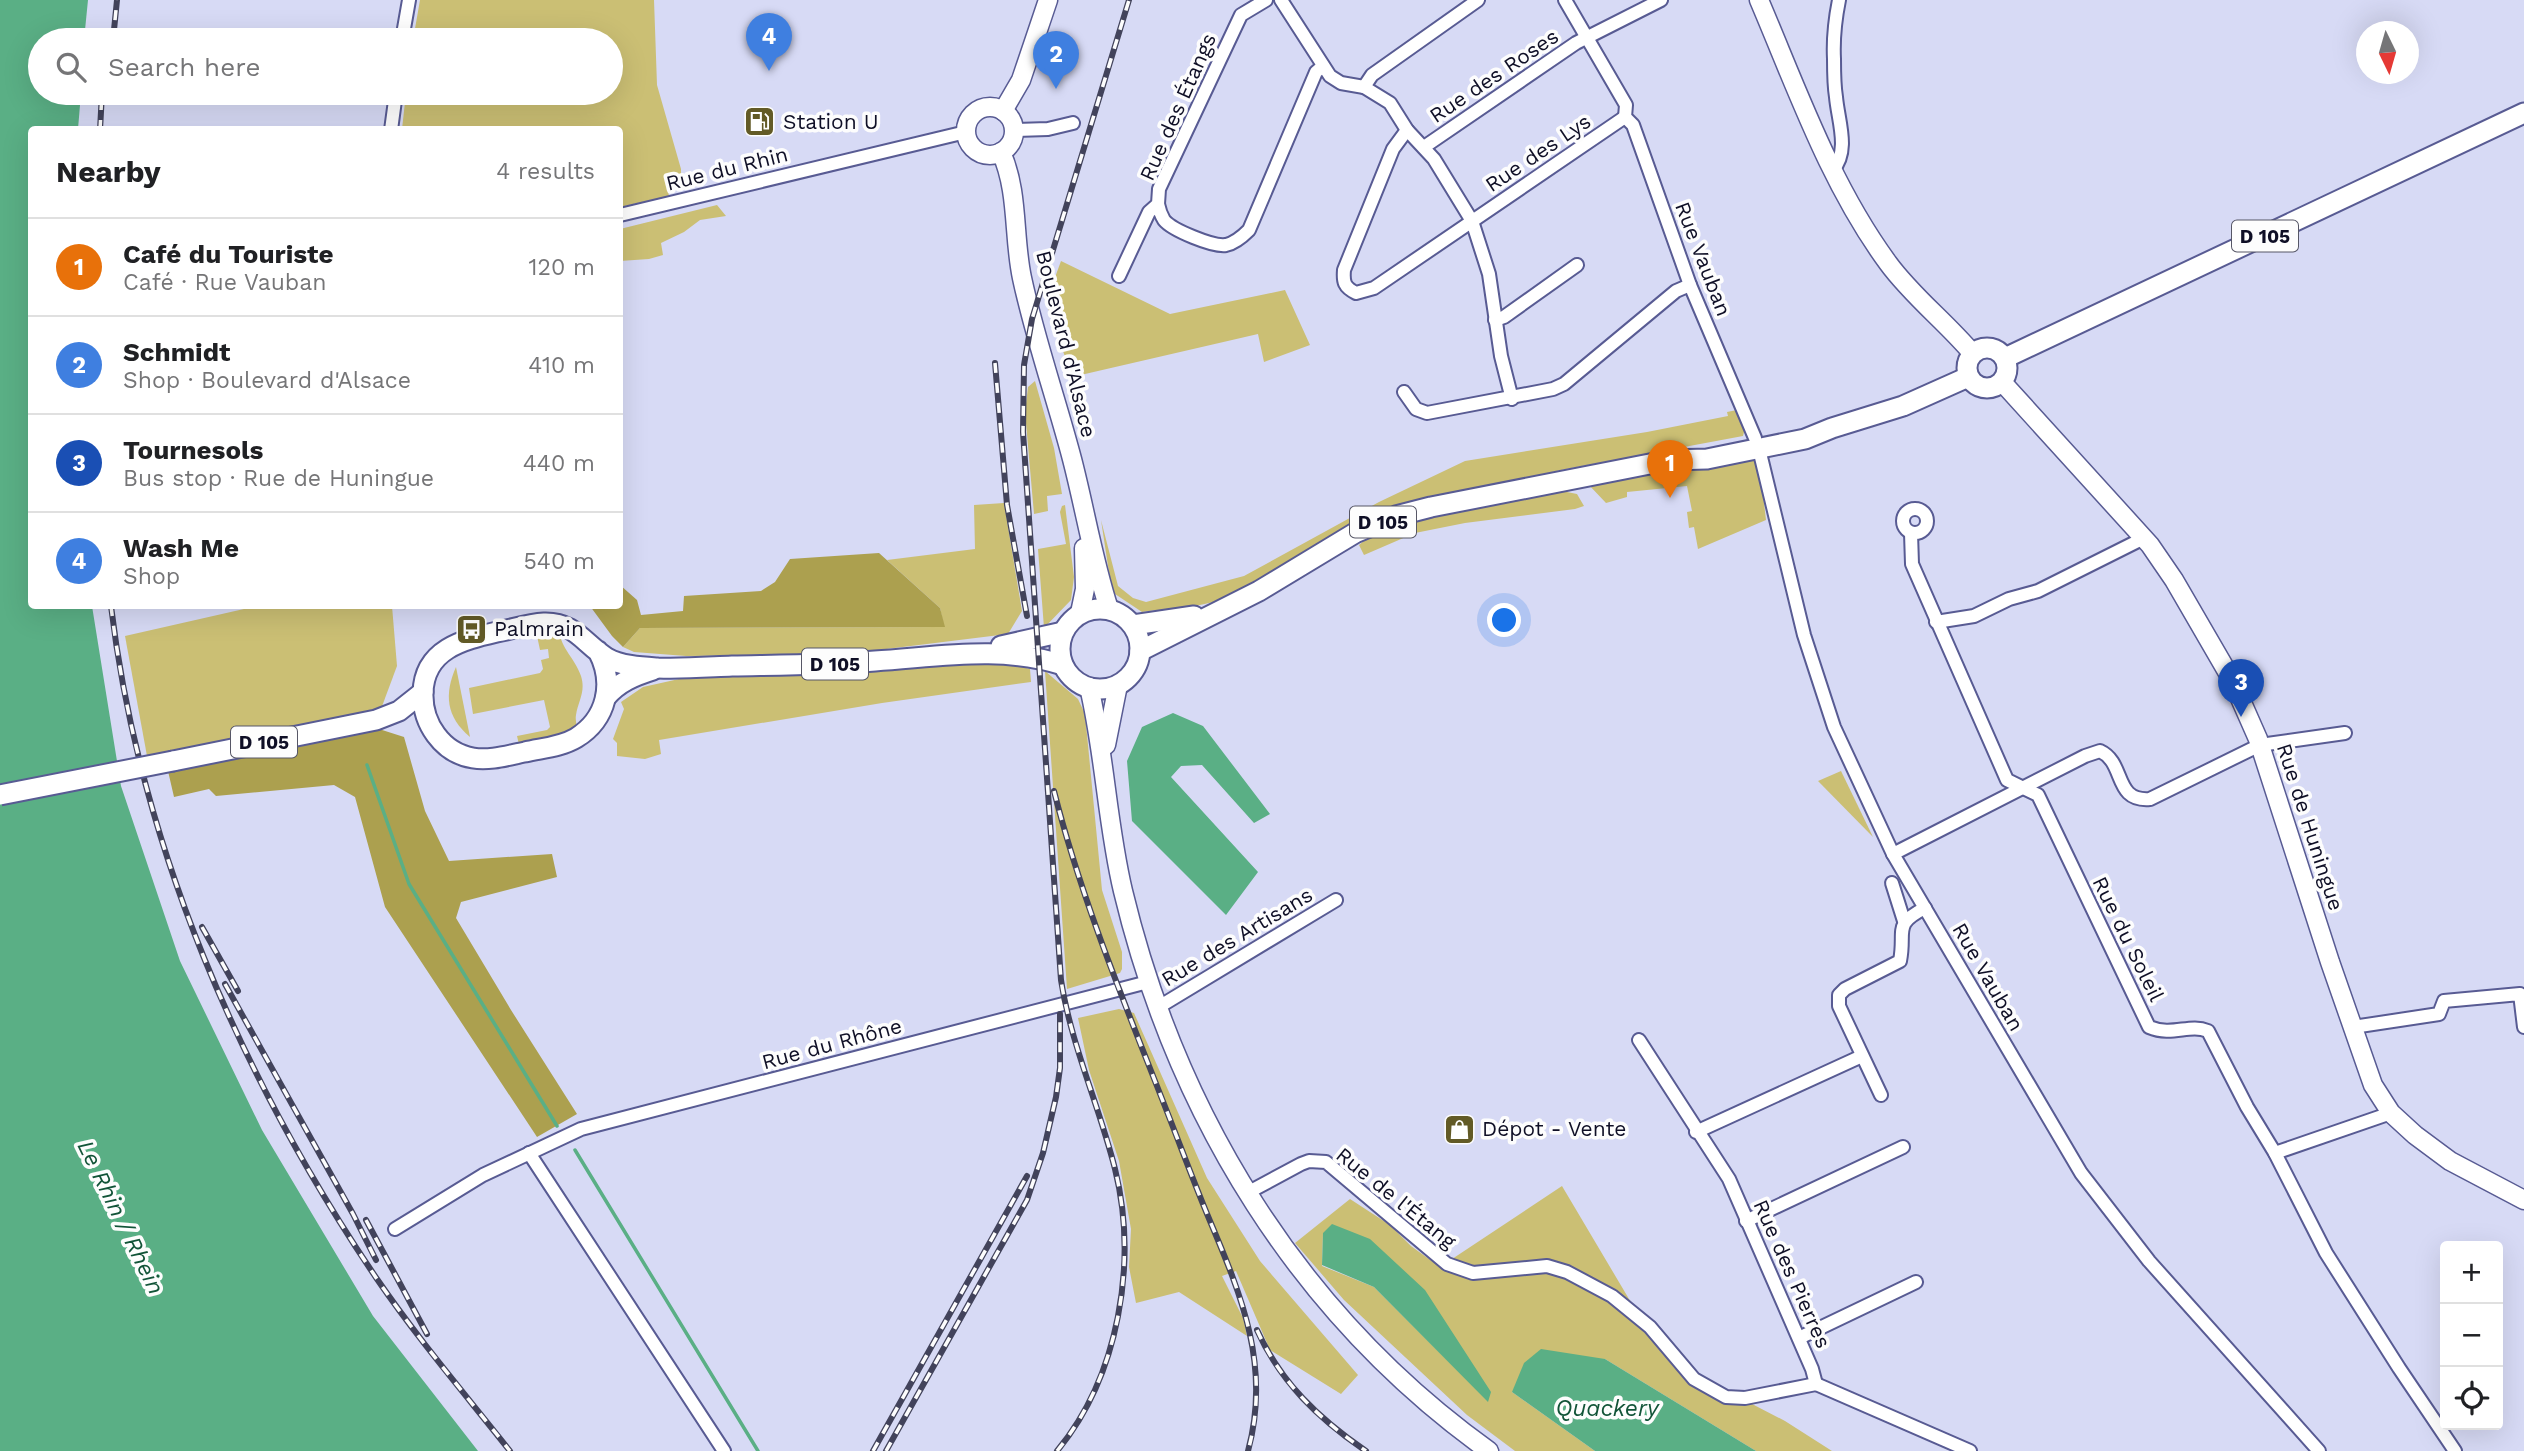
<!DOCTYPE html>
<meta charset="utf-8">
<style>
:root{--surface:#fff;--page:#f2f2f2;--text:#202124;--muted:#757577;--line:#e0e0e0;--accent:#625a26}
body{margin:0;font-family:"Work Sans",sans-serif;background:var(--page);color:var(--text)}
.controls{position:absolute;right:21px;bottom:21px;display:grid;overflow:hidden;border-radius:7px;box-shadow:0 7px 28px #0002}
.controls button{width:63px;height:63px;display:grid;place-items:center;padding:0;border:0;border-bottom:2px solid var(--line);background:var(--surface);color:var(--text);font:35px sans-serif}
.compass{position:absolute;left:2356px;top:21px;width:63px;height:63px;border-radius:50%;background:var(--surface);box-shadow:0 7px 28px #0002;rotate:175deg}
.you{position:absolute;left:1505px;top:621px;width:24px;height:24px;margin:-18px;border:5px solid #fff;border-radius:50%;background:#1a73e8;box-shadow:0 0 0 10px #1a73e833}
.badge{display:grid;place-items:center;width:46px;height:46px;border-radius:50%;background:var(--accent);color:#fff;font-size:23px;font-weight:700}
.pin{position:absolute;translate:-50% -58px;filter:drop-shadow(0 2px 4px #0008)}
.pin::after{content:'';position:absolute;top:37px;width:24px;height:21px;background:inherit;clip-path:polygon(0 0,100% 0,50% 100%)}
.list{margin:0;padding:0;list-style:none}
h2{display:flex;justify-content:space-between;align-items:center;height:91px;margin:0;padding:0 28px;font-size:30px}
h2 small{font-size:23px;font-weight:400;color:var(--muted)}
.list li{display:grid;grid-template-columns:46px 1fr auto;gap:21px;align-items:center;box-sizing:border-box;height:98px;padding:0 28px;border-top:2px solid var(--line)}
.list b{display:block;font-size:26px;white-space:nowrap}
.list p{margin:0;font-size:23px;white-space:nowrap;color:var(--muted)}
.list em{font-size:23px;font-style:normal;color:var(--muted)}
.icon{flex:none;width:38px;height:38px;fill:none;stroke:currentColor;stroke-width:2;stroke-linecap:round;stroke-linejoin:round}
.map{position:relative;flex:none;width:2524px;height:1451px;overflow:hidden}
.search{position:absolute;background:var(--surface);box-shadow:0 7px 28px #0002;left:28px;top:28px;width:595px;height:77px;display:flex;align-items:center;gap:18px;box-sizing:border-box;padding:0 24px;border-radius:38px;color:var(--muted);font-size:26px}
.panel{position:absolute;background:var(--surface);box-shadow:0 7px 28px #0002;left:28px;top:126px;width:595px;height:483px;border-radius:7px}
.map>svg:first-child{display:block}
.green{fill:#cbbf74;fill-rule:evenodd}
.forest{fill:#aca04f}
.water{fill:#5aaf85}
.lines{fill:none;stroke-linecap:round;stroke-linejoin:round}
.stream{stroke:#5aaf85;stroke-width:3.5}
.street-casing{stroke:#585b93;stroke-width:16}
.secondary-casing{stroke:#585b93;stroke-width:21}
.primary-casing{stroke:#585b93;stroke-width:23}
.street{stroke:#fff;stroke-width:12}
.secondary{stroke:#fff;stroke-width:18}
.primary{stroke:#fff;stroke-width:19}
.rail-casing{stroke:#42435b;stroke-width:6}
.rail{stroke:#fdfdfd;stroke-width:3.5;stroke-dasharray:10;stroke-linecap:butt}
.primary-bridge-casing{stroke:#585b93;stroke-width:23;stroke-linecap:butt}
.primary-bridge{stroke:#fff;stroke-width:19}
.labels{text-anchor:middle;stroke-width:7;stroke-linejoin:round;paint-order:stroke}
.shield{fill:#fdfdfd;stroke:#565666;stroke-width:2}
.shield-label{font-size:19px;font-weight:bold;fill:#0f0f26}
.street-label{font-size:21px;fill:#0f0f26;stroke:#fdfdfd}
.poi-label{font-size:21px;fill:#0f0f26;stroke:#fdfdfd;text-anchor:start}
.water-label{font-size:23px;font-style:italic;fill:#125438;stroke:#fdfdfd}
</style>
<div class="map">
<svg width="2524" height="1451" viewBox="0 0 2524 1451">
<rect width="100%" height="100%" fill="#d7daf5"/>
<!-- green -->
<g class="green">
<path d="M420,0H654L657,85L681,169V186L668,191L669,196L620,207V130L402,129L406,93H611V40H413Z"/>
<path d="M717,205L726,216L700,220L684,232L661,243L663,255L649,259L620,261V229Z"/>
<path d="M1061,261L1170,314L1285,290L1310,345L1264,362L1258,334L1072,377L1046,302Z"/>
<path d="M1035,381L1054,448L1062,494L1047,496L1048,511L1034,514L1025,412L1028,387Z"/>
<path d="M1737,410L1745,428L1743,436L1566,469L1458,493L1218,601L1159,614L1156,610L1142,612L1112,592L1101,520L1118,586L1133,598L1146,602L1244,576L1379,502L1465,461L1647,432L1728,416L1727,412Z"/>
<path d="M1741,456L1755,459L1760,469L1766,520L1698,549L1694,527L1689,528L1687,512L1692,511L1687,486L1627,492V497L1606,503L1588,484Z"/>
<path d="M1562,491L1577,494L1584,506L1575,509L1465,523L1415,533L1364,555L1359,545L1373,533L1404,521Z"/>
<path d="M1004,503L1022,611L1008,634L862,652L791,655L686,656L634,652L623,647L640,628L944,627L940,608L887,560L975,549L974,505Z"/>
<path d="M1065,505L1074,577L1071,600L1044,628L1038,549L1066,544L1060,512L1062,506Z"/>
<path d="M257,606H392L397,666L381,709L147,756L125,636Z"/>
<path d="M559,630C561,649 575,658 581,676C586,692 578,701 576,715C575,720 577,727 578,732L520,749L517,736L547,730L550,727L544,700L473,714L469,688L540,673L543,669L541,660L549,658L548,649L540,650L536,631Z"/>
<path d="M974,661L1002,662L1030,669L1031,682L882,703L659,740L661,754L645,759L617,756V743L613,739L624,709L621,702L643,687L679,679Z"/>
<path d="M456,667L470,737C446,717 444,694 456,667Z"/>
<path d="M1045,671L1078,699L1085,714L1102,890L1122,952V969L1120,973L1067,989Z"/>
<path d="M1841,771L1873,837L1818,781Z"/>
<path d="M1119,1009L1134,1013L1207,1178L1260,1261L1358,1375L1341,1394L1270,1350L1236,1271L1222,1276L1243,1318L1247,1336L1179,1292L1136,1303L1129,1267L1131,1229L1119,1161L1089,1070L1078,1018Z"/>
<path d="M1562,1186L1629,1299L1675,1364L1785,1421L1832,1451H1756L1605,1359L1512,1392L1595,1451H1515L1467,1415L1344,1300L1295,1243L1350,1199L1390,1225L1411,1246L1440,1267ZM1323,1233L1488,1401L1374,1287L1322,1266Z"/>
</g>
<!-- forest -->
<g class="forest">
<path d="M879,553L940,608L945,627L640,628L623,647L612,636L590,606H620V585L637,600L641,615L683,611L684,596L761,591L775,582L790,559Z"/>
<path d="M379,729L404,737L425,811L449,861L552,854L557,877L461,902L456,918L511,1010L577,1114L537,1137L385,907L355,797L334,785L216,796L209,789L174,797L168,771Z"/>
</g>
<!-- water -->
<g class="water">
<path d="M0,0H88L84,40H40V93H81L78,129L32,130V606H92L121,786L180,961L262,1130L373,1316L478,1451H0Z"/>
<path d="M1173,713L1203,726L1270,814L1254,823L1202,765L1181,766L1171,777L1258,872L1226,915L1132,821L1127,761L1142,727Z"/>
<path d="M1332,1224L1370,1239L1425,1290L1491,1392L1488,1402L1374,1287L1322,1265L1323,1233Z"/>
<path d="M1541,1349L1605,1359L1756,1451H1595L1512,1392L1524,1363Z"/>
</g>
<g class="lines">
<!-- stream -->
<g class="stream">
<path d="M367,765L409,884L557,1126"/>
<path d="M575,1150L758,1451"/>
</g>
<defs>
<g id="street">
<path d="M1281,0L1330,76L1341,83L1364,87L1390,103L1407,130L1434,159L1472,221L1489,274L1501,356L1512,399"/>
<path d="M1565,0L1626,105L1625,117L1633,125L1690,285L1755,438"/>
<path d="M402,40L409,0"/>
<path d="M1364,87L1372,75L1478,0"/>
<path d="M391,130L396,93"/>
<path d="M1014,130L1048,129L1073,123"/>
<path d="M1407,130L1393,149L1344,270C1343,282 1344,287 1356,293L1374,288L1625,117"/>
<path d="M1424,147L1576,43L1661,0"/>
<path d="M1833,170C1850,150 1838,121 1836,97C1834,85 1834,72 1834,59C1833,39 1835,20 1839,0"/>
<path d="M1158,204C1159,209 1161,215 1164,220C1172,230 1213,247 1226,245C1235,243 1242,237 1249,230L1316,72L1323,66"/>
<path d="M620,215L966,132"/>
<path d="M1119,276L1149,212L1158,204L1159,189L1241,15L1266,0"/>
<path d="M1495,320L1504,317L1577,265"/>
<path d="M1404,392L1416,409L1427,413L1553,389L1564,384L1676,291L1690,285"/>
<path d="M1759,449L1804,635L1834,727L1893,854L2081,1173L2149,1261L2319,1451"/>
<circle cx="1915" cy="521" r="12"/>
<path d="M1911,533L1912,564L2007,780L2038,795L2149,1027C2173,1037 2189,1023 2208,1031L2247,1107L2275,1153L2326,1253L2399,1368L2455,1451"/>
<path d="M1936,622L1974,616L2009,599L2038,591L2144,538"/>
<path d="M1893,854L2085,756L2100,751C2126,763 2113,802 2150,799L2260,745L2345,733"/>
<path d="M1892,883L1904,921"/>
<path d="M1157,1008L1336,900"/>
<path d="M2353,1027L2439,1014L2444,1001L2520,994L2524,1027"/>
<path d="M1639,1040L1729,1179L1812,1369L1816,1384"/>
<path d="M1881,1095L1839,1006V995L1845,989L1900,961C1906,930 1892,925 1925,908"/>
<path d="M1696,1132L1862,1056"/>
<path d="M529,1153L724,1451"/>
<path d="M2275,1153L2391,1113"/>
<path d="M1247,1193L1301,1164L1309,1161L1326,1162L1447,1264L1473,1273L1547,1266L1567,1272L1612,1296L1650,1327L1694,1379L1726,1397L1745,1398L1816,1384"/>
<path d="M1746,1221L1903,1147"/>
<path d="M395,1229L483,1175L581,1129L1148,982"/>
<path d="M1799,1338L1916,1282"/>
<path d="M1816,1384L1970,1451"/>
</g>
<g id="secondary">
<path d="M1759,0C1797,89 1830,184 1888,263C1912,296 1946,322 1972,353"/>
<circle cx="990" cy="131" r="24"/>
<path d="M1003,111L1021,80L1048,0"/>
<path d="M1001,152C1019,192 1013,236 1022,278C1035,339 1056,398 1072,459C1085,509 1093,560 1109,609"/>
<path d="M2002,382L2150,545L2174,580L2232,680L2258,739L2330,962L2373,1085L2391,1113L2415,1135L2450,1161L2524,1200"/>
<path d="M1080,613L1085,589L1084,548"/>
<path d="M1089,687C1105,755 1107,824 1123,891C1177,1116 1299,1315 1489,1451"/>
<path d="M1106,745L1118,685"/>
</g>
<g id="primary">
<circle cx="1987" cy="368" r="20"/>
<path d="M2005,358L2524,113"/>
<circle cx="1100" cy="649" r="40"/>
<path d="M1133,625L1194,616"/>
<path d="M1001,646L1063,632"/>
<path d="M598,651C615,683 607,719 576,738C561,747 542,748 525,752C509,755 490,761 473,758C442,753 422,723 423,693C424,649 463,640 497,632C513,629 528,624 544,623C575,622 584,644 607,658C621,666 642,667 658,668C683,669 708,667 732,666C780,665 827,665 875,661C939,657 1000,645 1063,665"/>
<path d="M1140,651L1259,591L1355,533L1396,516L1431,507L1670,460L1707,459L1805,439L1832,428L1903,406L1968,377"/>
<path d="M606,697C619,682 634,676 653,670"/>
<path d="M173,761L376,720L399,711L423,692"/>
</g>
</defs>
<!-- street casing -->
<use href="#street" class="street-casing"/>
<!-- secondary casing -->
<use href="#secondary" class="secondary-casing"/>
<!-- primary casing -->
<use href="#primary" class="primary-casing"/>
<!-- street -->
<use href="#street" class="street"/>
<!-- secondary -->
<use href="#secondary" class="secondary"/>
<!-- primary -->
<use href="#primary" class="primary"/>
<defs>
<g id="rail">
<path d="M113,40L117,0"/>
<path d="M100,130L102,93"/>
<path d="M995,363L1007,505L1027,616"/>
<path d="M111,606C140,847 241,1078 377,1279C418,1339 465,1394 510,1451"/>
<path d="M1054,791C1083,906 1130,1016 1173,1127C1185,1158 1197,1190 1210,1221C1242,1297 1271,1367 1248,1451"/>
<path d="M202,927L238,991"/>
<path d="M225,984L353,1214L376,1260"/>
<path d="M366,1220L427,1334"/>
<path d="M1257,1330C1281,1383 1319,1419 1366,1451"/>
<path d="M873,1451L1027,1176"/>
<path d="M886,1451L1027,1200L1043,1153L1056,1097L1060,1068V1014"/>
<path d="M1057,1451C1119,1376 1138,1262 1115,1169C1099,1105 1071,1045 1061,980L1023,432L1024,365L1032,319L1129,0"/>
</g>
</defs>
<!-- rail casing -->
<use href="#rail" class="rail-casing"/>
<!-- rail -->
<use href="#rail" class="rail"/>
<defs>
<path id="primary-bridge" d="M0,795L173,761"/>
</defs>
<!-- primary-bridge casing -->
<use href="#primary-bridge" class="primary-bridge-casing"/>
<!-- primary-bridge -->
<use href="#primary-bridge" class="primary-bridge"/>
</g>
<!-- icons -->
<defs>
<symbol id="fuel-square" viewBox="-11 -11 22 22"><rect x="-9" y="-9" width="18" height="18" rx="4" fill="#625a26" stroke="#fdfdfd"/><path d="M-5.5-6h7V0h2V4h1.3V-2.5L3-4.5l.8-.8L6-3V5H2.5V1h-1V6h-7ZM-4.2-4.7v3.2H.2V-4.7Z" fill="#fff"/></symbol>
<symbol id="bus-square" viewBox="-11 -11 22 22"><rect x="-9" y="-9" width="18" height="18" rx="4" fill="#625a26" stroke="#fdfdfd"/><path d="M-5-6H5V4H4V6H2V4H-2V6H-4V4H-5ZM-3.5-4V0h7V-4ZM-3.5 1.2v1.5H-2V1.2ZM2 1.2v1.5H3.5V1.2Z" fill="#fff"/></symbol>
<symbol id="shop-square" viewBox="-11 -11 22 22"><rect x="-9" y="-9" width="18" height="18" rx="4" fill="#625a26" stroke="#fdfdfd"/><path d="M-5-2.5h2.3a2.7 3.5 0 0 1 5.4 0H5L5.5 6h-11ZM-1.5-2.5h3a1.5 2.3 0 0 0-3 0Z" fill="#fff"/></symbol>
</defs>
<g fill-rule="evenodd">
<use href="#fuel-square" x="742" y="104" width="35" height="35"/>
<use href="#bus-square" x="454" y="612" width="35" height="35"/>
<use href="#shop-square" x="1442" y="1112" width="35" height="35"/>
</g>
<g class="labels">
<!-- shield labels -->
<g class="shield">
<rect x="2232" y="220.5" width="66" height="31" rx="5"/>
<rect x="1350" y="506.5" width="66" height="31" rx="5"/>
<rect x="802" y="648.5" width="66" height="31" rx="5"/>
<rect x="231" y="726.5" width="66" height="31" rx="5"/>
</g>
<g class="shield-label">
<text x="2265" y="243">D 105</text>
<text x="1383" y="529">D 105</text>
<text x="835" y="671">D 105</text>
<text x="264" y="749">D 105</text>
</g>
<!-- street labels -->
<g class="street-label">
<text transform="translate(1494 76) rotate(-34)" y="7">Rue des Roses</text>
<text transform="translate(1178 107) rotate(-66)" y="7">Rue des Étangs</text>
<text transform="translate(1538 153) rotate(-34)" y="7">Rue des Lys</text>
<text transform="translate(727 169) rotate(-14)" y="7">Rue du Rhin</text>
<text transform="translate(1703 259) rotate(69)" y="7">Rue Vauban</text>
<text transform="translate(1066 344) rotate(76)" y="7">Boulevard d'Alsace</text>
<text transform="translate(2310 827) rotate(72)" y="7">Rue de Huningue</text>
<text transform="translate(1237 937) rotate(-31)" y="7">Rue des Artisans</text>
<text transform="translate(2128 939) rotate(64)" y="7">Rue du Soleil</text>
<text transform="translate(1988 977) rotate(60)" y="7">Rue Vauban</text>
<text transform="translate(832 1044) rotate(-15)" y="7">Rue du Rhône</text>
<text transform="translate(1396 1198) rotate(39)" y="7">Rue de l'Étang</text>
<text transform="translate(1792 1274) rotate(66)" y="7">Rue des Pierres</text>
</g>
<!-- poi labels -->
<g class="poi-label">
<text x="783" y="129">Station U</text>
<text x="494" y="636">Palmrain</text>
<text x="1482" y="1136">Dépot - Vente</text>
</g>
<!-- water labels -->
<g class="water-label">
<text transform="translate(121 1217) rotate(64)" y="8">Le Rhin / Rhein</text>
<text x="1607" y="1416">Quackery</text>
</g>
</g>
</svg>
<div class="controls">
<button>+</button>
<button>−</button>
<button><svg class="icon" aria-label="locate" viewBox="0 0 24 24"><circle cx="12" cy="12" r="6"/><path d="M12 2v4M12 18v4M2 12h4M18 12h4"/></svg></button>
</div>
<svg class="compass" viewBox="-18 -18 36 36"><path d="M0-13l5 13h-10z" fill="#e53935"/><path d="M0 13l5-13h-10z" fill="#757577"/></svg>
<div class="you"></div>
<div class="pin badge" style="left:1670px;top:498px;background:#e8710a">1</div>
<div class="pin badge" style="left:1056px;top:89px;background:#3f7fe0">2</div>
<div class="pin badge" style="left:2241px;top:717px;background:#1a4fb4">3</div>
<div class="pin badge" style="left:769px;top:71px;background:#3f7fe0">4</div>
<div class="search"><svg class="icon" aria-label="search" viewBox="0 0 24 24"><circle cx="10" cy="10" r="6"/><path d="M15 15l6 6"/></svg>Search here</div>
<section class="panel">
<h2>Nearby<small>4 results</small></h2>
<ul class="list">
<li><span class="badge" style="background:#e8710a">1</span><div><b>Café du Touriste</b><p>Café · Rue Vauban</p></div><em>120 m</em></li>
<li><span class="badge" style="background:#3f7fe0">2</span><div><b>Schmidt</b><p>Shop · Boulevard d'Alsace</p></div><em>410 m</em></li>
<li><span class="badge" style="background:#1a4fb4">3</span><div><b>Tournesols</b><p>Bus stop · Rue de Huningue</p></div><em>440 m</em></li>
<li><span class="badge" style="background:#3f7fe0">4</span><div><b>Wash Me</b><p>Shop</p></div><em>540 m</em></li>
</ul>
</section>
</div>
